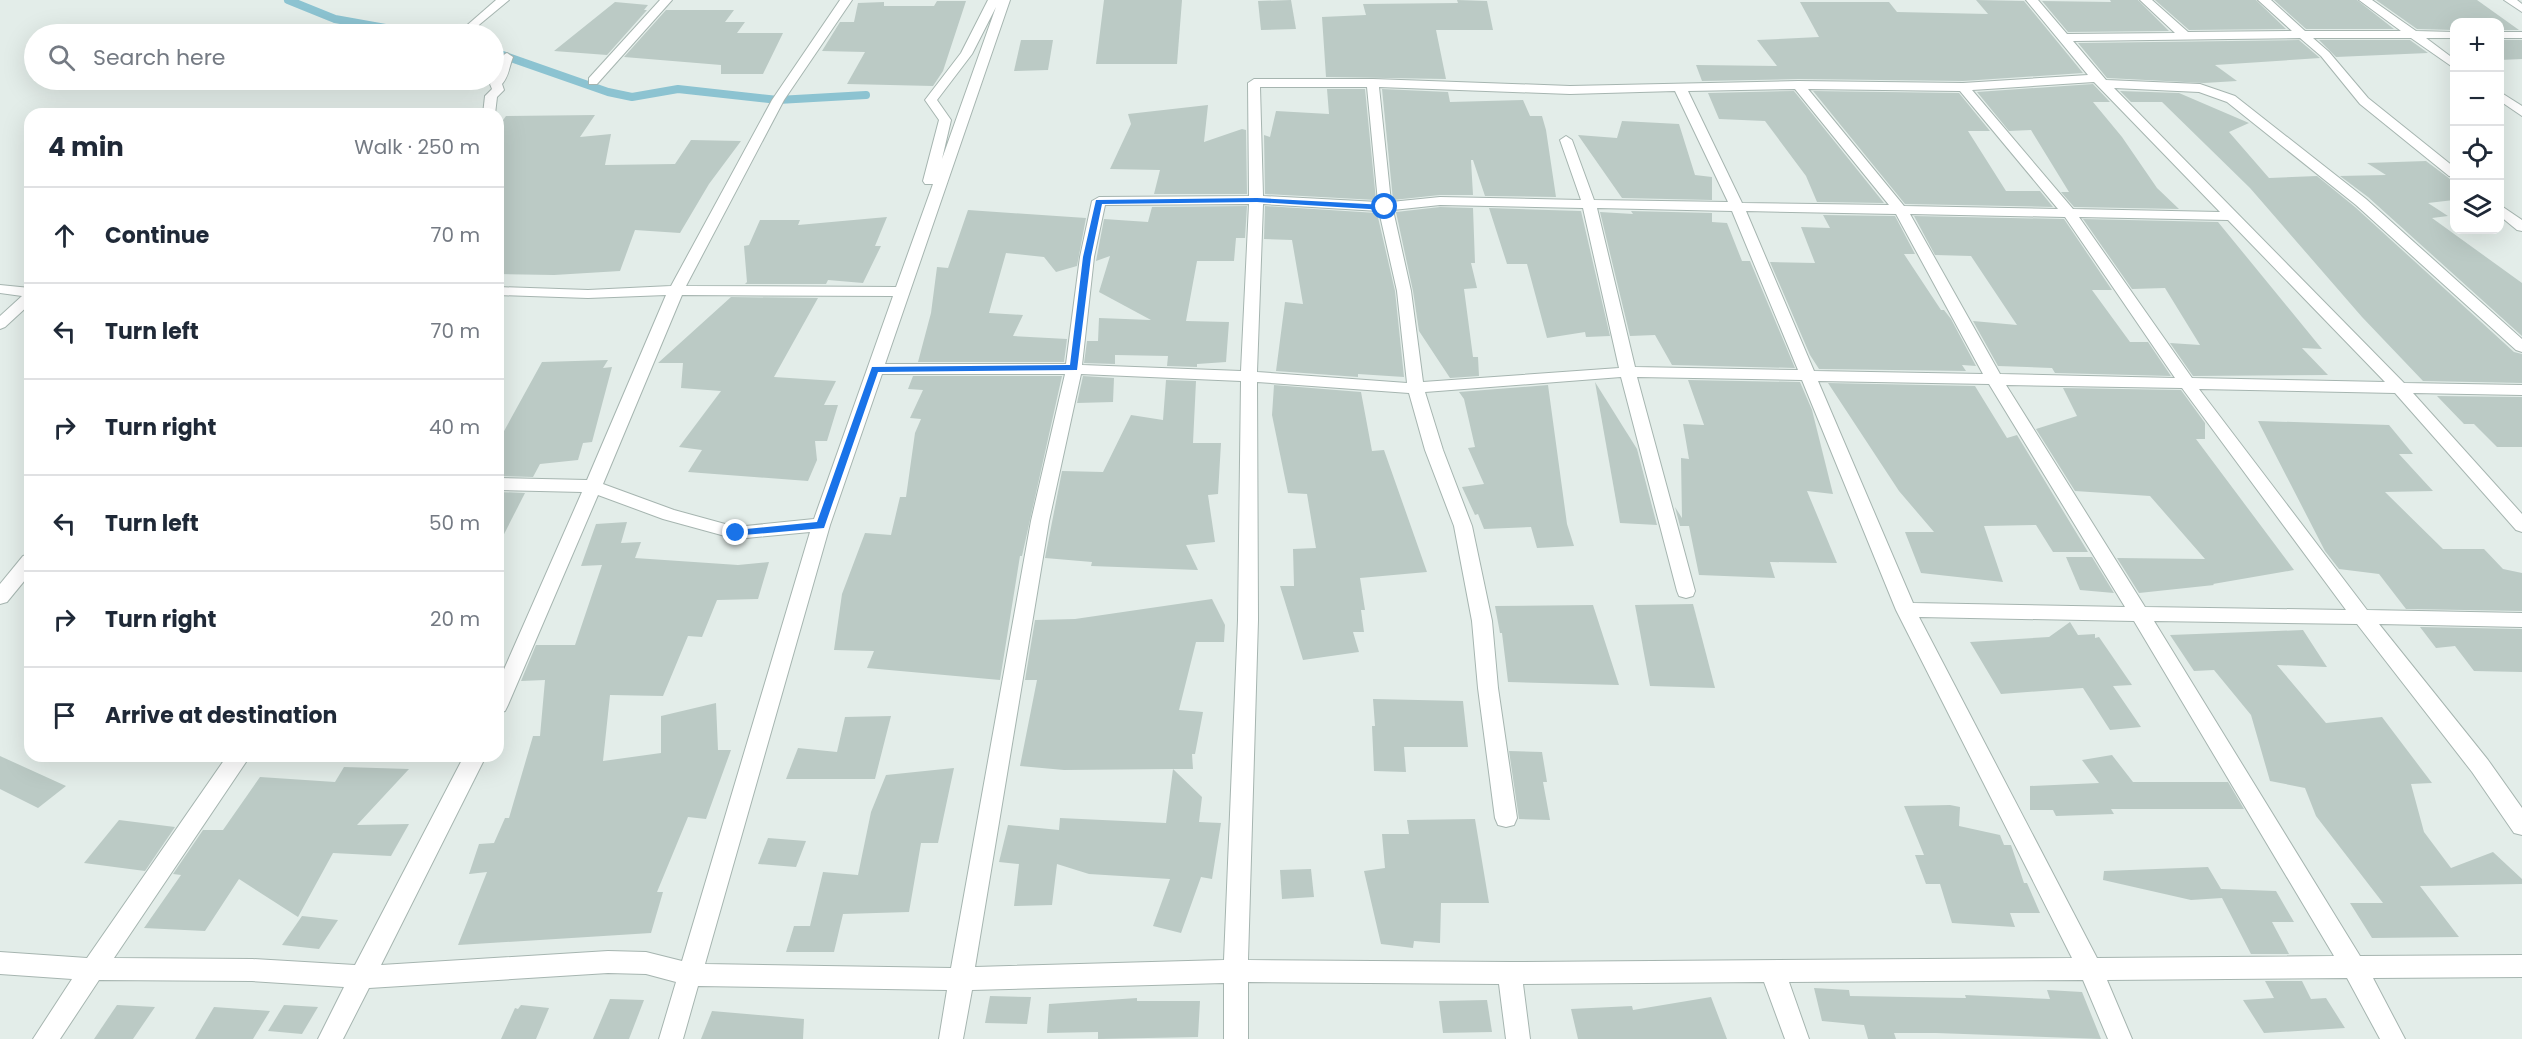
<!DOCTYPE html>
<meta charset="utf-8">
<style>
:root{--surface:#fff;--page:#f6f6f7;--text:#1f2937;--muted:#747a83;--line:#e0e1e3}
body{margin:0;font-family:Poppins,sans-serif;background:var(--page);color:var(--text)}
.controls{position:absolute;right:18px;top:18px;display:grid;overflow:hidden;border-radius:12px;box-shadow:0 6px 24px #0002}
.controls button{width:54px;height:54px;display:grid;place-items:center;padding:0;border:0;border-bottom:2px solid var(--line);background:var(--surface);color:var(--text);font:30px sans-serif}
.stop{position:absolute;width:18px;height:18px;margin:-14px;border:4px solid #1a73e8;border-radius:50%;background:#fff}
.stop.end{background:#1a73e8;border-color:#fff;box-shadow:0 2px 6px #0008}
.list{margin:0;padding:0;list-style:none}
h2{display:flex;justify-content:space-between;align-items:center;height:78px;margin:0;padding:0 24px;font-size:26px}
h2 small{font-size:20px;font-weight:400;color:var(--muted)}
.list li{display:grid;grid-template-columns:39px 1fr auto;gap:18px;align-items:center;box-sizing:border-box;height:96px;padding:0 24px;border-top:2px solid var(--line)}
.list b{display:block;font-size:22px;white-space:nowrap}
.list em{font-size:20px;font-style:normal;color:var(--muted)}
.icon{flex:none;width:33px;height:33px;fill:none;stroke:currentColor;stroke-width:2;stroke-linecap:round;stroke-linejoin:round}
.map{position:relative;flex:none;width:2522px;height:1039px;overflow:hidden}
.search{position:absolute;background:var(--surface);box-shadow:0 6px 24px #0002;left:24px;top:24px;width:480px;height:66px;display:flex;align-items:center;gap:15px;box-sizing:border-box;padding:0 21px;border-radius:33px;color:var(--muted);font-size:22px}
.panel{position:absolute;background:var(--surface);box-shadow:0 6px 24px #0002;left:24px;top:108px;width:480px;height:654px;border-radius:18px}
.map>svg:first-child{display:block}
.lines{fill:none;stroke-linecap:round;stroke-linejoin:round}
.stream{stroke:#8cc3d1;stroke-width:8}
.building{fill:#bbcac5}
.street-casing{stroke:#a6b5b0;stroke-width:2}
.street{fill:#fff;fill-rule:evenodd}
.route{fill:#1a73e8}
</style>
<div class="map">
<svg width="2522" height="1039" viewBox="0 0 2522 1039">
<rect width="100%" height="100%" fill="#e3ede9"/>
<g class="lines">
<!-- stream -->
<g class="stream">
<path d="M288,0L335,19L419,34"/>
<path d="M494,52L608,92L632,97L678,89L778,100L866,95"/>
</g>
</g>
<!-- building -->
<g class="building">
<path d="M1104,0H1182L1177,64H1096Z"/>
<path d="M1291,0L1296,29L1261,30L1258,1Z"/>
<path d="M1457,0L1487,1L1493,30H1436L1446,79L1326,77L1322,17L1366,15L1363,4L1458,3Z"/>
<path d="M1976,0L2024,1L2083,73L1963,81L1798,79L1702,81L1696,65L1777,66L1757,40L1819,37L1800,2H1889L1897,12L1988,14Z"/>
<path d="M2110,0H2138L2169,31L2068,32L2042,1L2111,2Z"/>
<path d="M2155,0H2256L2286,29L2189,30Z"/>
<path d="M2274,0H2357L2394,29H2306Z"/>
<path d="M2376,0H2477L2519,30H2499V22H2454V30L2417,29Z"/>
<path d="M937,1H966L943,71L933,86L847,84L865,52L822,51L840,22H854L858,3L884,2V6H934Z"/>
<path d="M615,2L648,5L644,10H647L607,55L554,51Z"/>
<path d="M666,10H734L725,22H745L737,33H783L763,74H721V65L624,57Z"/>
<path d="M1021,40H1053L1048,70L1014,71Z"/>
<path d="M2299,40L2320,58L2215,65L2237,81L2204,83L2107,78L2078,43Z"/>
<path d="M2319,40H2410L2428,53L2336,57Z"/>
<path d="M2499,40H2522V59L2499,60Z"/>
<path d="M2093,84L2110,102H2093L2122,137L2157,188L2179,209L2074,207L2061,192H2069L2031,130L2009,131L1977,92Z"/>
<path d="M1327,89H1365L1376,200L1265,194L1264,135L1270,137L1276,111L1329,114Z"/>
<path d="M1382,89L1448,92L1450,102L1523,100L1530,116H1542L1546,130L1556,197L1485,196L1473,160H1471L1473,195H1440L1393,200Z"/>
<path d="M1794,91L1884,203L1817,202L1806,176L1765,121L1719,119L1708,93Z"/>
<path d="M1813,91L1959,93L1990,131H1968L2006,191H2040L2053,207L1905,204Z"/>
<path d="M2120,91L2179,93L2249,123L2229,132L2269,178L2317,176L2355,207L2514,352L2522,354V383L2423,381L2362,317L2250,188L2162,102H2131Z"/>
<path d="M1208,105L1204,142L1242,129L1246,130L1247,194H1154L1160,170L1110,169L1131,124L1128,114Z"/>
<path d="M595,115L580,137L611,134L605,165L675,164L691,140L741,141L709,184L680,233L635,230L620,271L554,275L498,274V127L506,116Z"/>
<path d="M1622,121L1679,124L1695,175L1712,177V200L1622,198L1578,135L1617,138Z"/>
<path d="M2426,161L2454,182V200L2428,203L2448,216L2432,218L2522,283V336L2368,197L2340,176L2386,175L2367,163Z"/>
<path d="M1247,206L1245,238H1236L1234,261H1197L1186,321L1229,322L1226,362L1197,364V367L1167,366L1168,356L1115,355V364L1084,363L1087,341H1098L1099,318L1151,320L1099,292L1110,256L1096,261L1104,219L1148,222L1152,207Z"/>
<path d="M1265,206L1377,213L1395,291L1404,377L1358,374V377L1276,371L1285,302L1303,304L1292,240L1264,239Z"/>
<path d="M1440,207L1473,208L1475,263H1471L1477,288L1464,289L1473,357H1478L1479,376L1450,378L1419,331L1413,291L1396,212Z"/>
<path d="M1489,208L1581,211L1610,336L1586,337L1585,332L1547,338L1527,264H1507Z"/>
<path d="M968,210L1086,218L1077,266L1056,272L1044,257L1006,253L989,313L1023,315L1013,336L1067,339L1064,362H918L931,313L937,267L948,268Z"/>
<path d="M1631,211L1712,213V222L1727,223L1742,261H1750L1795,368L1672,365L1655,335L1630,336L1600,212L1633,214Z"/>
<path d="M1823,215L1895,216L1915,254H1904L1941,310H1944L1951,319L1976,366L1962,365L1966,371L1819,369L1810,355L1770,262L1815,263L1801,227L1830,228Z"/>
<path d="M1914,216L2064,219L2112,290H2092L2130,342H2148L2171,376L2055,373L2052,368L1998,366L1973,321L2017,325L1971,256L1935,255Z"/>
<path d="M887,217L875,246H881L863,283L828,280L826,284H745L747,282L744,246L749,245L760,220H800L798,225Z"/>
<path d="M2083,219L2218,222L2322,349L2302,348L2328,375L2193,376L2170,343L2200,345L2165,288L2132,289Z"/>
<path d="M731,297L818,298L774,377L836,381L824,405H838L827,441H815L817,460L808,481L688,472L702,450L679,447L721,391L681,388L683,363H658Z"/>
<path d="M608,360L603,368L612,367L592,442L583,443L578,460L540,464L533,477L498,476V442L542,362Z"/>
<path d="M913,376H1062L1022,556H1020L1000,680L867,668L874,651L834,650L842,594L865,533L891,535L900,497H906L915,433L921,419L910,418L923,390L908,389Z"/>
<path d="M1083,376L1114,378L1113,402L1077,403Z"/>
<path d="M1166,380L1196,381L1193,443H1221L1218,494L1208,495L1215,542L1186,545L1198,570L1091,566L1092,562L1045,558L1062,471L1103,472L1131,415L1163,420Z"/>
<path d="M1688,380L1800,382L1812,410L1833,494L1807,491L1837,563L1770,562L1775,578L1699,575L1689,526H1680L1675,507L1682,518L1681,458L1689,459L1683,424L1704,425Z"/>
<path d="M1595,382L1637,449L1657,525L1620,523Z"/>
<path d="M1828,383L1975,386L2007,438L2017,435L2088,552H2053L2036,525L1984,526L2003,582L1921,573L1905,532H1934L1899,491Z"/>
<path d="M1274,385L1361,392L1372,451L1384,450L1427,572L1360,578L1365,610H1361L1364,632H1353L1359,652L1303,660L1280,586H1294L1293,549L1316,548L1307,494L1288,493L1272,415Z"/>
<path d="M1548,385L1567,524L1574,546L1537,548L1531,527L1484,529L1478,514L1475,515L1462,487L1484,484L1468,448L1475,447L1464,399L1459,392Z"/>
<path d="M2063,388L2181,390L2205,423V439H2196L2294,570L2213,584L2214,585L2139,593L2117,558L2205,559L2150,496L2075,491L2036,429L2077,416Z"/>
<path d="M2437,396L2522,397V447H2497L2474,424H2464Z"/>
<path d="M2258,421L2389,425L2413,454H2399L2433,491L2385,492L2443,549H2484L2503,569L2522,573V611L2406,609L2379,574L2339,569L2325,551Z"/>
<path d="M498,492L525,493L498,546Z"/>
<path d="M627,522L621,543L641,542L635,558L738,565L769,562L758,599L717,600L702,637L688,636L663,696L610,695L603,761L661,753V716L716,703L718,750H731L706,819L688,817L657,892H663L651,933L458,945L487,872L469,874L479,844L494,843L505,818H509L533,736H540L545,680L521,681L536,645H575L602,565L581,566L596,524Z"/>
<path d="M2066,557H2092L2114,593L2080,590Z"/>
<path d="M1212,599L1225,625L1224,642H1196L1179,710L1203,712L1195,754H1192L1193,769H1173L1202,797L1199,822L1221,823L1212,879L1201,877L1181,933L1153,926L1170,879L1089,874L1057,864L1052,905L1014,906L1019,864L999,862L1008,825L1059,830L1060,818L1166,823L1173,769L1064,770L1020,766L1037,680H1025L1035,620L1075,619Z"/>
<path d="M1693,604L1715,688L1650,686L1635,605Z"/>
<path d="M1593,605L1619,685L1508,682L1502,633H1500L1495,606Z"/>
<path d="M2070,622L2078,635L2095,634V638L2099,637L2132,685L2113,686L2141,727L2110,730L2083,688L2001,694L1970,642L2049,637Z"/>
<path d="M2420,627L2522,629V672L2474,671L2455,646L2436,648Z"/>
<path d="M2303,630L2327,667L2277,665L2326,723L2382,717L2432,783L2411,784L2424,832L2451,868L2493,852L2522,879V884L2420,886L2459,937L2372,938L2350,903H2383L2316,816L2305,788L2270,781L2251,715L2214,670L2194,671L2170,635Z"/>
<path d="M1373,699L1463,701L1468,747H1404L1406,772L1374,771L1372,726H1375Z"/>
<path d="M891,716L875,779H786L798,748L837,752L845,717Z"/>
<path d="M1509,751L1542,752L1547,782H1543L1550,820L1519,819Z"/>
<path d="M2112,755L2133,782H2228L2244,809H2111L2114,814L2056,816L2053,810H2030V786L2099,783L2082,760Z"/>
<path d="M0,756L66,786L38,808L0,789Z"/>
<path d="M344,767L409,769L357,825L409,824L391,856L333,853L298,917L239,879L205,931L144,928L181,875L173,874L203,830H223L260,777L335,782Z"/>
<path d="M954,768L938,843H921L909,912L843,914L834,952H786L794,926H810L823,872L858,875L871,812L886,775Z"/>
<path d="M1950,805L1960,807L1959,826L2000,835L2004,845H2011L2024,883H2027L2040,913H2010L2015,927L1952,923L1940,884H1926L1915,855H1924L1904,806Z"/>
<path d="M1475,819L1489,903H1441L1440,943L1414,941L1413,948L1381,944L1364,871L1385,868L1382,834H1409L1407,820Z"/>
<path d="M119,820L175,827L145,871L84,863Z"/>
<path d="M768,838L806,841L796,867L758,864Z"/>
<path d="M2208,867L2221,889L2276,891L2294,922H2272L2289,954H2251L2222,898L2191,900L2103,880L2104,871Z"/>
<path d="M1311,869L1314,897L1282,899L1280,870Z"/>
<path d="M302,916L338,920L319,949L282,945Z"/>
<path d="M2265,981H2302L2311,999L2326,998L2345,1028L2264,1033L2243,1000L2274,998Z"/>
<path d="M1814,988L1849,990L1850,996L1966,998L1965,995L2050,999L2047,990L2082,992L2101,1039L1936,1033H1894L1896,1039H1868L1864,1025L1822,1021Z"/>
<path d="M990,996L1031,997L1027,1024L985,1023Z"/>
<path d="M1711,997L1727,1039H1578L1571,1009L1632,1006L1633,1010Z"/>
<path d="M1137,998V1001H1200L1198,1037L1098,1039V1032L1047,1033L1049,1004Z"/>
<path d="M610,999L644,1000L629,1039H593Z"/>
<path d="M1487,1000L1492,1032L1443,1033L1439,1001Z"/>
<path d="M117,1005L155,1007L133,1039H94Z"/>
<path d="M284,1005L318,1007L302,1034L268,1031Z"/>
<path d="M521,1005L549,1008L536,1039H501L515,1008L518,1009Z"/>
<path d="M214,1007L270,1011L253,1039H195Z"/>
<path d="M712,1011L804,1019L803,1039H701Z"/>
</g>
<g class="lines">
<defs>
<g id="street">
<path d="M496,0H509L468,34H457Z"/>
<path d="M660,0H672L597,84H589V78Z"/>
<path d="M840,0H852L784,100L686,286L896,287L933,184H925L923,181L939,120L925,100L961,53L988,0H1010L885,364H1066L1080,257L1092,201L1099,197L1249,196L1248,83L1254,79H1373L1570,86L1798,81L1963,83L2088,75L2026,0H2038L2067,34L2175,33L2140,0H2152L2188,32L2292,31L2258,0H2271L2305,31H2401L2359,0H2372L2416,31L2454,32V38H2426L2454,59V68L2411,38H2313L2329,52L2368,98L2454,167V177L2449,176L2360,104L2321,56L2300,38L2073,41L2106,80L2200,84L2235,96L2366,199L2522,339V352L2516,350L2356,205L2227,102L2199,92L2114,88L2404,383L2522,385V395L2413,393L2522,514V532L2516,530L2395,393L2199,389L2367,610L2522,613V627L2379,624L2488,760L2522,808V835L2514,833L2472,772L2357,624L2154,621L2360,956L2522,955V977L2373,978L2405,1039H2380L2347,978L2107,980L2132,1039H2108L2083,980L1789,982L1809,1039H1785L1764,982L1523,984L1530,1039H1506L1499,984L1248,982V1039H1224V983L972,990L963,1039H939L947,990L698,986L683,1039H659L676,982L646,974L608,973L369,988L343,1039H318L344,987L252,981L99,980L60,1039H33L72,979L0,974V952L87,958L227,756H250L114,958L252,959L355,965L464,756H486L381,965L608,951L646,952L682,961L810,532L736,539L663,519L598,495L508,705L505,711L498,713V683L582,492L498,490V478L587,480L666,295L588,298L498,295V287L588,290L671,286L772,100ZM996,7L942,159L951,120L937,100L972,54ZM2094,82L2220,212L2073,209L1972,90ZM1260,87H1367L1378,202L1263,196ZM1379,87L1570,94L1675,91L1728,202L1594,200L1572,140L1566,136L1560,140L1581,200L1440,197L1391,202ZM1795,89L1889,205L1742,203L1688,91ZM1808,89L1960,91L2058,209L1904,206ZM1249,204L1241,371L1082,365L1094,257L1105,205ZM1263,204L1379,211L1397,291L1407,383L1257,372ZM1440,205L1583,208L1619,368L1423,382L1411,291L1393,210ZM1597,208L1732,211L1798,370L1635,367ZM1746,211L1896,214L1983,374L1814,371ZM1910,214L2065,217L2175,378L2000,374ZM2079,217L2228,220L2385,382L2192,378ZM682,295L893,296L814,519L736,527L674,510L603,484ZM882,374H1065L1031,521L951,968L705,964L830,525ZM1081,374L1241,381L1238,620L1224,960L975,967L1049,521ZM1621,377L1677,591L1679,596L1686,598L1693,596L1695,591L1637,377L1802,380L1896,610L2072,958L1510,962L1248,960L1258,620L1257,382L1409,393L1425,450L1454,526L1472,621L1478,688L1495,818L1498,825L1506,827L1514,825L1517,818L1498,688L1492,621L1472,526L1443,450L1425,392ZM1818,381L1989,384L2125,607L1913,603ZM2006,385L2182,388L2346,610L2145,607ZM1919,617L2134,621L2334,956L2097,958Z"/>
<path d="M2504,0H2517L2522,4V12Z"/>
<rect x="2500" y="32" width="22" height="6"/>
<path d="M507,53L513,57C509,67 509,76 502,84L504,90L497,97L495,114H483L485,96L492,89L490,84C497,75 496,58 507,53Z"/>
<path d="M2500,92L2522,106V116L2500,101Z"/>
<path d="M2500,205L2522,220V231L2517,230L2500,216Z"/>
<path d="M0,285L30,288V304L5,327L0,329V316L22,296L0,293Z"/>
<path d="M30,554V574L7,602L0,604V584L23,556Z"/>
</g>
</defs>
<!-- street casing -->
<use href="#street" class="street-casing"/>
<!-- street -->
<use href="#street" class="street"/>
</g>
<!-- route -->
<path class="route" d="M1257,198L1385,205L1389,207L1385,210L1257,202L1102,204L1091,257L1077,370L878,372L824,528L732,536L731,533L736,530L817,522L872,367L1070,365L1083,257L1096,200Z"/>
</svg>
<div class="controls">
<button>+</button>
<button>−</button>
<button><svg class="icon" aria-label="locate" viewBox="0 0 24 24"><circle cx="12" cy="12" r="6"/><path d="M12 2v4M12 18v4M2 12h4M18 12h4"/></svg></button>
<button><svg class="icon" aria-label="layers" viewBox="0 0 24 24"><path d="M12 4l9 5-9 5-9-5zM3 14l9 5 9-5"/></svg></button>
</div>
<div class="stop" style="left:1385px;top:207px"></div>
<div class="stop end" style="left:736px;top:533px"></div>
<div class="search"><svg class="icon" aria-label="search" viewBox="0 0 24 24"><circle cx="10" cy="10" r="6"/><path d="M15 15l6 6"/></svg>Search here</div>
<section class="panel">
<h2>4 min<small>Walk · 250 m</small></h2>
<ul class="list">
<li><svg class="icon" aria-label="ahead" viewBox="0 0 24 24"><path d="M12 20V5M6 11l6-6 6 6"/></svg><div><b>Continue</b></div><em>70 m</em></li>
<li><svg class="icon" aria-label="left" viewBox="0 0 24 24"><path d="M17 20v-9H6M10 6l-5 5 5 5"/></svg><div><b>Turn left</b></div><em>70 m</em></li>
<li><svg class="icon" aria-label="right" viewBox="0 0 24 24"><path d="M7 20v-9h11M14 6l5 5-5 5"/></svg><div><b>Turn right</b></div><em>40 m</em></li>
<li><svg class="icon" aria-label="left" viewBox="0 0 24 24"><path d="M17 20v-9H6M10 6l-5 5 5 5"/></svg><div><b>Turn left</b></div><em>50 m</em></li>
<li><svg class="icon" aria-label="right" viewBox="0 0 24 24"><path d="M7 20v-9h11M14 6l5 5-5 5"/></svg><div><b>Turn right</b></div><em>20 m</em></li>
<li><svg class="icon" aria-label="arrive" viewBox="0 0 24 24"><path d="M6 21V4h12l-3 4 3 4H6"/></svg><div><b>Arrive at destination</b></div></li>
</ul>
</section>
</div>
